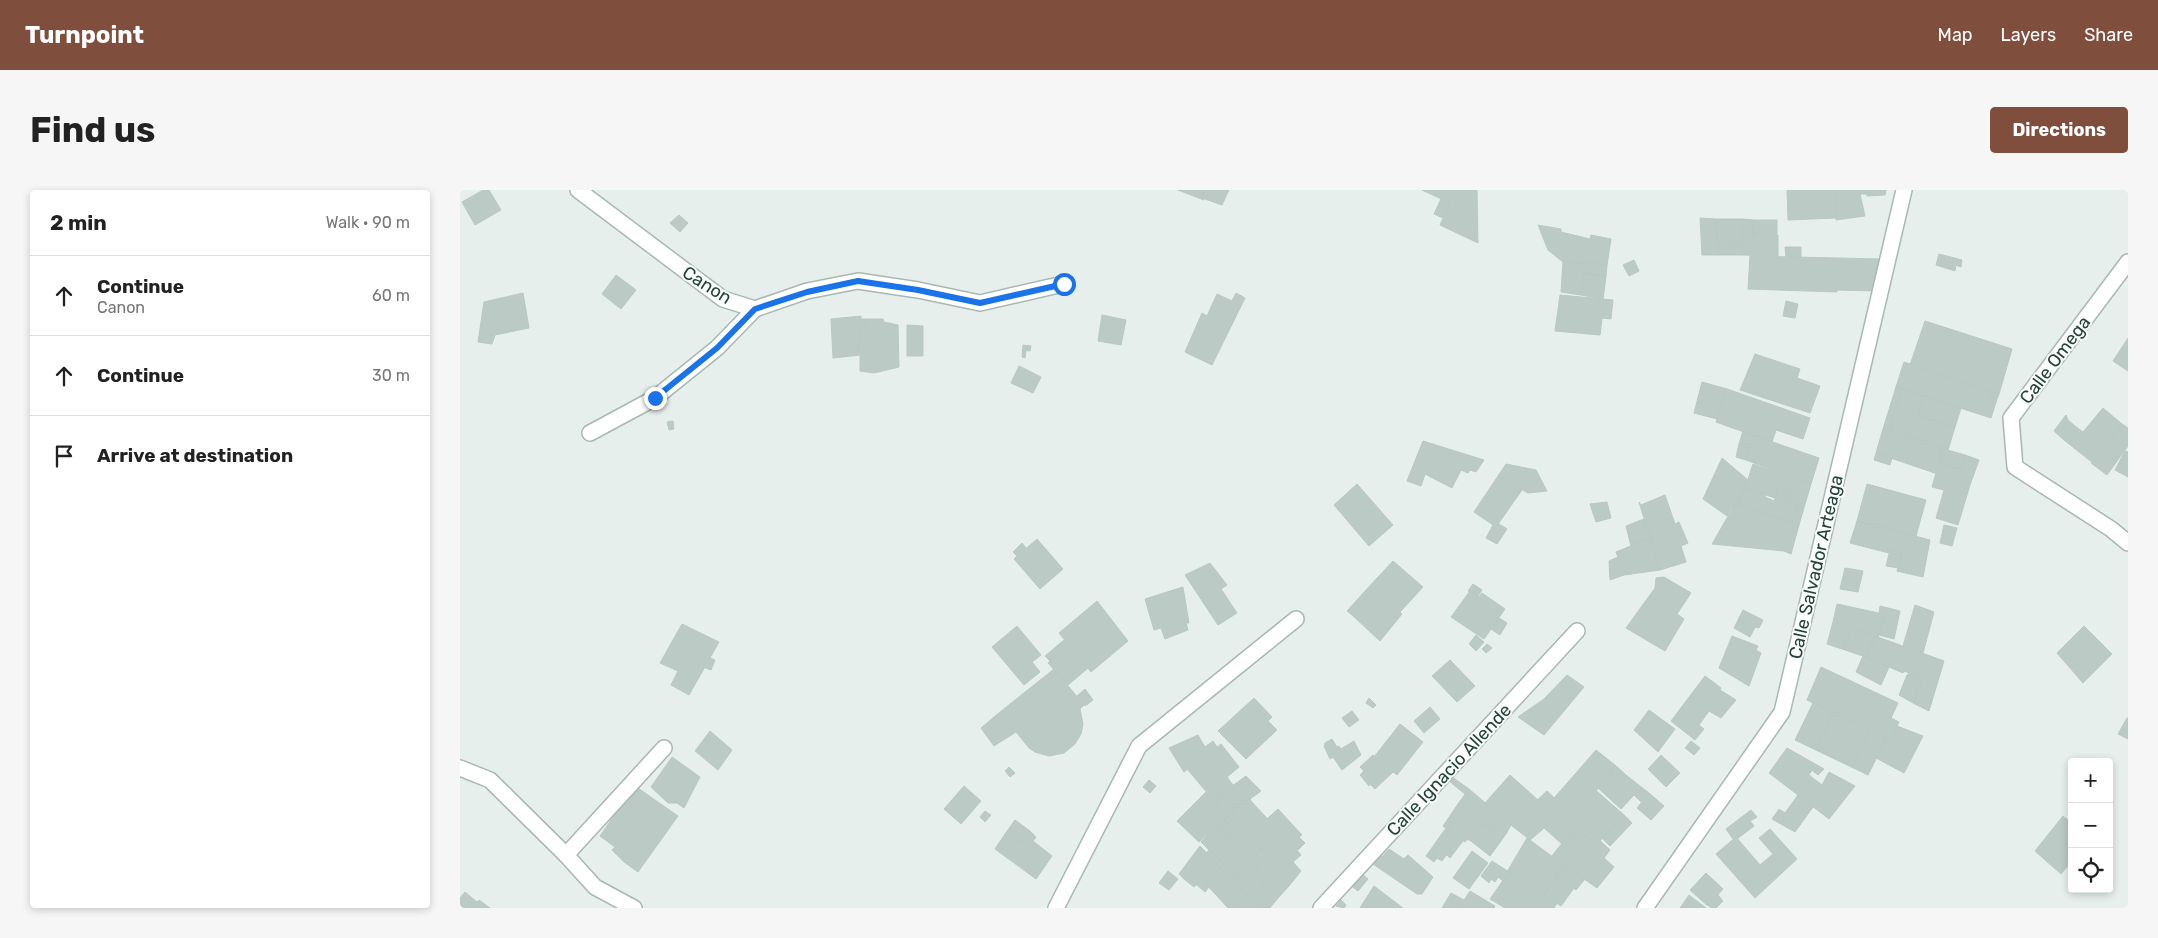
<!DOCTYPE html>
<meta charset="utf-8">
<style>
:root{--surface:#fff;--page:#f6f6f6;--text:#222;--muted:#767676;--line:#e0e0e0;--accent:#804e3d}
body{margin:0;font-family:Rubik,sans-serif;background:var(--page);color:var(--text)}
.controls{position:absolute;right:15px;bottom:15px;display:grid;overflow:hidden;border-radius:5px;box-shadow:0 2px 8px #0003}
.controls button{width:45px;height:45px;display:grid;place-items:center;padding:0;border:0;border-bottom:1px solid var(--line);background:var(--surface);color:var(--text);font:25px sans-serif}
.stop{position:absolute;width:15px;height:15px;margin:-11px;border:4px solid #1a73e8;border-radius:50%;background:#fff}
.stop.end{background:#1a73e8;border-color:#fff;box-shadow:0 1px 5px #0008}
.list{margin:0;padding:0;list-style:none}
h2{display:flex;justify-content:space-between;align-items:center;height:65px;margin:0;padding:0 20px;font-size:21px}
h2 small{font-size:16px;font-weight:400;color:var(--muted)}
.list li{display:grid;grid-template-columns:32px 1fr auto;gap:15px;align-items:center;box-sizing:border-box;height:80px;padding:0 20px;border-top:1px solid var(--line)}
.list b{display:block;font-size:19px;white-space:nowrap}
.list p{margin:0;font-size:16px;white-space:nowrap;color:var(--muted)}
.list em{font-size:16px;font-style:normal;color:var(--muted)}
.icon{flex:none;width:28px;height:28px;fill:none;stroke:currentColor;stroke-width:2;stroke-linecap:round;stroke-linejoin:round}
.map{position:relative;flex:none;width:1668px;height:718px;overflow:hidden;border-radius:5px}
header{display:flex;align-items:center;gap:30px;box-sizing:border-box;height:70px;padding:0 25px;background:var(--accent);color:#fff}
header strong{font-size:24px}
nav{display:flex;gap:28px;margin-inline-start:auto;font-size:18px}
.intro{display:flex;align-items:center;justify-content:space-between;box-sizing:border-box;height:120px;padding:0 30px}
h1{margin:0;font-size:35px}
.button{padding:12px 22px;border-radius:5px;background:var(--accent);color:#fff;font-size:18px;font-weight:700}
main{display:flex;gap:30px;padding:0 30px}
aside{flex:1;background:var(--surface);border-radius:5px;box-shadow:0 2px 8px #0003}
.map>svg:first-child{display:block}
.building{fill:#bbcac4;stroke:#b8c9c2;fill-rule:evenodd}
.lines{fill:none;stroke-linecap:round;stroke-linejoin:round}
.minor-casing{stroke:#a8b8b2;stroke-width:18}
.minor{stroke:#fff;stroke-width:15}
.route{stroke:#1a73e8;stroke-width:6}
.labels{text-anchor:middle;stroke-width:4;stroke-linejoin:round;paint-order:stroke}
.street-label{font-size:18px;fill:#24423a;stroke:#f7fbf9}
</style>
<header>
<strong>Turnpoint</strong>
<nav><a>Map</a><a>Layers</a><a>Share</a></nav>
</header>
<div class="intro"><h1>Find us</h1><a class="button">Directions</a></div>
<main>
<aside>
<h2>2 min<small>Walk · 90 m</small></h2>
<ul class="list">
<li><svg class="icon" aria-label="ahead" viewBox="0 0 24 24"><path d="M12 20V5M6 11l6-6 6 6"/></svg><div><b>Continue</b><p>Canon</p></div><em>60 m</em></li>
<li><svg class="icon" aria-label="ahead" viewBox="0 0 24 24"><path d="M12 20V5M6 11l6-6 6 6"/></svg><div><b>Continue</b></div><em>30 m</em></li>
<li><svg class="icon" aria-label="arrive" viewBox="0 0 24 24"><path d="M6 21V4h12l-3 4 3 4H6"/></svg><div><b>Arrive at destination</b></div></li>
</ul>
</aside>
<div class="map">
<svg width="1668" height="718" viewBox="0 0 1668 718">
<rect width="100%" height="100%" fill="#e6efeb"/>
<!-- building -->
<g class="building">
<path d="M23,0H29L41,20L15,35L2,12Z"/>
<path d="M718,0H745L742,8L744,10Z"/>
<path d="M745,0H769L762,15L742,8Z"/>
<path d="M962,0H1017L1018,53L980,35L990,13Z"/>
<path d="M1327,0H1375L1376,28L1328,30Z"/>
<path d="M1375,0H1406V4H1400L1405,26L1376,30Z"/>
<path d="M1406,0H1426L1425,5L1407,6Z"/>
<path d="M981,9L990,13L983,28L974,24Z"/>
<path d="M219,25L228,33L220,42L210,33Z"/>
<path d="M1240,28L1256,29L1259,65H1242Z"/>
<path d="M1256,29H1283V47H1293V44H1312V49H1317L1318,45V66L1283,65L1282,51L1270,52L1271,65H1259Z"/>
<path d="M1283,29L1294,30L1293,47H1283Z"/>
<path d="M1294,30H1317V49H1312V44H1293Z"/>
<path d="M1078,35L1101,39V42L1130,49L1131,45L1151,49L1147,75L1103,72L1088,60Z"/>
<path d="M1282,51L1283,65H1271L1270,52Z"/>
<path d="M1325,57H1341V67H1326Z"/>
<path d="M1479,64L1502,70L1501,77L1496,75L1495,81L1476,75Z"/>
<path d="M1290,66L1421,69L1415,101L1377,100V102L1288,99Z"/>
<path d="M1174,70L1179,81L1169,86L1163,75Z"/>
<path d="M1103,72L1147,75L1146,86L1124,84L1121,105L1101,102Z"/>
<path d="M1124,84L1146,86L1143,109L1121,105Z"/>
<path d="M156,85L176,100L161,119L142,104Z"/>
<path d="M63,103L69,138L35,145L32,154L18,152L24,112Z"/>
<path d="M776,103L785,108L752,175L725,162L742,123L747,126L757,104L772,111Z"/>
<path d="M1100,105L1153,110L1151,129L1142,128L1140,145L1095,141Z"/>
<path d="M1326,111L1338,114L1335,128L1323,126Z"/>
<path d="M642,125L666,130L661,155L638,151Z"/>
<path d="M401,126V129H408L405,137H401L398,160L400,161V165L373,168L371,129Z"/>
<path d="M408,129H423L424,132L438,135L439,177L414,183L400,181V161L398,160L401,137H405Z"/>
<path d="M1465,131L1552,159L1539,204L1450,175Z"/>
<path d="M447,135L463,136V166H447Z"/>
<path d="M1668,148V181L1653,171Z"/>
<path d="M563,155L571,156L570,161L566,160L565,168L562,167Z"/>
<path d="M1295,164L1340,179L1337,188L1360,196L1350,223L1280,200Z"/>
<path d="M1444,172L1531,201L1529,206L1537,209L1531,228L1436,197Z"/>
<path d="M559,176L581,187L573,203L551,193Z"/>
<path d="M1242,192L1267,199L1257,229L1234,223Z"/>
<path d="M1436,197L1442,199L1428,241L1423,239Z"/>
<path d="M1267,199L1350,228L1343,249L1316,240L1312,252L1256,232Z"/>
<path d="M1442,199L1464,206L1458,225L1495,237L1488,260L1428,241Z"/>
<path d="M1531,201L1539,204L1537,209L1529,206Z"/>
<path d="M1464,206L1501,218L1495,237L1458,225Z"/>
<path d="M1643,218L1662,234L1633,273L1604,250L1615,236L1623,242Z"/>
<path d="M1606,225L1608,230L1615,236L1604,250L1594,241Z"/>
<path d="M213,231L214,239L209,240L207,232Z"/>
<path d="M1662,234L1668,238V256L1647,285L1631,273H1633Z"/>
<path d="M1423,239L1484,259L1480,272L1500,279L1505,265L1519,270L1510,295L1416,263Z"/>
<path d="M1283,241L1295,246L1290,258L1279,254Z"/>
<path d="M1295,246L1359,268L1351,294L1286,270Z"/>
<path d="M963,251L1024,270L1016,282L1010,280L1008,283L1001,280L992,298L965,284L961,296L947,291Z"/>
<path d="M1279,254L1290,258L1286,270L1276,267Z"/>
<path d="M1484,259L1505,265L1500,279L1480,272Z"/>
<path d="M1665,261L1668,262V287L1655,280Z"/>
<path d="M1416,263L1432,268L1430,275L1414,270Z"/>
<path d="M1262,268L1288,290L1276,315L1272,317L1267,326L1243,309Z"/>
<path d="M1046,274L1076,280L1087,301L1068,303L1038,286Z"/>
<path d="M1293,274L1351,294L1343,321L1337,319L1338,315L1327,311L1330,301L1319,297L1315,308L1285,298Z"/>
<path d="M1476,283L1510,295L1498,335L1476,328L1484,300L1472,297Z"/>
<path d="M1038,286L1062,300L1036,337L1014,322Z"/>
<path d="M897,294L933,335L909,356L874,315Z"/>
<path d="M1407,294L1466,310L1456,346L1397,331Z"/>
<path d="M1319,297L1330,301L1327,311L1315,308Z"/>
<path d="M1285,298L1305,304V307L1314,311L1315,308L1338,315L1337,319L1343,321L1339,335L1276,315Z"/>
<path d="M1205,305L1215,334L1219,332L1228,353L1221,356L1226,372L1200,380L1179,312L1181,315Z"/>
<path d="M1147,312L1151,328L1136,332L1130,314Z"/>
<path d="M1275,314L1339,335L1331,364L1324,361L1252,354Z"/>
<path d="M1184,329L1190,348L1171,356L1166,336Z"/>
<path d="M1397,331L1470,350L1463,387L1437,381L1442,363L1430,360L1429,363L1390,353Z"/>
<path d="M1039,334L1047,339L1037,354L1026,348L1033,335L1036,337Z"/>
<path d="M1484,335L1497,338L1492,356L1480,353Z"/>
<path d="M1190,348L1200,380L1164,385L1150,390L1149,371L1158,367L1156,362Z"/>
<path d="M577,349L603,379L580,399L554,369Z"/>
<path d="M562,353L566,358L557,366L553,362Z"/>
<path d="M1430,360L1442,363L1439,378L1426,376Z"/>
<path d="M933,371L963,397L940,422L942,424L938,429L906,400Z"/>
<path d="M750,373L767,395L761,399L777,423L758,435L725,385Z"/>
<path d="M1385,378L1403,381L1398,402L1380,399Z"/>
<path d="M1204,387L1231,403L1217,424L1224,429L1205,461L1166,438L1195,398L1196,388Z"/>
<path d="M1013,394L1022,400L1018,406L1008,401Z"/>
<path d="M723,397L729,433H726L728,440L705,449L701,438L694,440L685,409Z"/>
<path d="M906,400L909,402L891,424L887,421Z"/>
<path d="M1010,401L1019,407L1022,403L1045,419L1024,449L991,427Z"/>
<path d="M909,402L938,429L920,451L891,424Z"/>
<path d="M637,411L668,451L631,482L599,443Z"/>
<path d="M1377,414L1423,424L1418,448L1373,432Z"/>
<path d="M1455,415L1474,422L1463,463L1443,456Z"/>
<path d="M1420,416L1440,421L1434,449L1419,445L1423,424L1419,423Z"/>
<path d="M1283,420L1303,430L1299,438L1295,437L1290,447L1274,438Z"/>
<path d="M1039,428L1047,433L1040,445L1031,439Z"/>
<path d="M1373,432L1390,439L1385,460L1367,454Z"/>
<path d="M222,434L259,452L229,505L211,495L218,481L200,473Z"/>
<path d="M557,436L581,465L572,472L580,482L564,495L532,457Z"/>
<path d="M1624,436L1652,464L1623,493L1597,463Z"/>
<path d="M1390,439L1415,446L1408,465L1406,467L1385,460Z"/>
<path d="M1016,445L1024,452L1016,461L1009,454Z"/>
<path d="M1272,446L1298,456L1296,460L1301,463L1289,496L1259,478Z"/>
<path d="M1415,446L1484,471L1469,521L1453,513L1462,489L1447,485L1449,483L1444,481L1443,483L1406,467L1408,465Z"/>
<path d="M604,450L628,478L608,495L588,473L590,471L585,466Z"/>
<path d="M1027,454L1032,458L1026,463L1022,459Z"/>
<path d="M1403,466L1429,477L1421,495L1396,482Z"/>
<path d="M250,468L255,470L251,480L243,477Z"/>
<path d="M990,470L1015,496L997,512L972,486Z"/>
<path d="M1361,477L1438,513L1431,528L1439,532L1431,550L1347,510Z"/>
<path d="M594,479L624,515L620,519L623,534L621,544L615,554L604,563L589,566L575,562L569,558L540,522Z"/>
<path d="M1107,485L1124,497L1084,545L1058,527L1084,509Z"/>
<path d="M1447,485L1462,489L1453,513L1439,505Z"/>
<path d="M1245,486L1261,498L1260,500L1276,510L1261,528L1249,521L1239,535L1244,539L1235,550L1211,531Z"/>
<path d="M625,499L633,510L625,516L617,506Z"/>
<path d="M794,508L812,527L808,531L817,540L786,569L758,541Z"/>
<path d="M909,508L916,515L913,518L906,513Z"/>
<path d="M1353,513L1374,522L1357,558L1393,575L1410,540L1427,547L1408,585L1335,550Z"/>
<path d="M970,517L980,529L964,543L954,531Z"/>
<path d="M1189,520L1215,539L1198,562L1174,540Z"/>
<path d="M892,521L899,530L889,537L882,528Z"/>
<path d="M540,522L556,542L534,556L521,538Z"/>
<path d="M1374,522L1410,540L1393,575L1357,558Z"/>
<path d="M1667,528H1668V549L1658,544Z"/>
<path d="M940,534L963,552L937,585L914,567Z"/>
<path d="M1437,536L1463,546L1444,583L1416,568L1427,547L1431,550Z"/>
<path d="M250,541L272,560L258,580L235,561Z"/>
<path d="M738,545L745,557L753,551L757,557L724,582L709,558Z"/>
<path d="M872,549L877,557L879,556L881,559L894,551L901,565L882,580L873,567L870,569L864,556L865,553Z"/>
<path d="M1231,551L1240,558L1234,565L1225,558Z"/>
<path d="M761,554L779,577L767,587L773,595L757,607L759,609L755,612L728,580Z"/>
<path d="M1327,558L1357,575L1334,602L1309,583Z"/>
<path d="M1136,560L1155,575L1149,583L1151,584L1136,601L1116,583Z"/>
<path d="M913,565L933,582L915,599L910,594L909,596L900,585L904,581L900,577Z"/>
<path d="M1201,565L1220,583L1206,597L1188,579Z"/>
<path d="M212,567L240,587L224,618L217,613H208L191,597Z"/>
<path d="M1155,575L1166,585L1160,592L1149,583Z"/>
<path d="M1357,575L1364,579L1358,585L1353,581Z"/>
<path d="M549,577L555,583L550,587L545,581Z"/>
<path d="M1369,582L1395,596L1369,629L1334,602L1349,585L1362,595Z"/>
<path d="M1116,583L1164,625L1140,651L1094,608Z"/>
<path d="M1151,584L1160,592L1166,585L1189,603L1181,612L1174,605L1161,619L1138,598Z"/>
<path d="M1050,585L1078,610L1051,635L1025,613Z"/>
<path d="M786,586L801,601L790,609L789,607L773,617L775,620L768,626L755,612L759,609L757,607Z"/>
<path d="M992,587L1009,599L1005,604L989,591Z"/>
<path d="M689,590L696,596L690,603L683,597Z"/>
<path d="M175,596L218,626L178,682L164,672L152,660L155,657L140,646Z"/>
<path d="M504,596L521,611L501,634L484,619Z"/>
<path d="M1009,599L1051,635L1046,644L1035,636L1032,640L998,614Z"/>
<path d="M1087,601L1119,631L1102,654L1084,638L1082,640L1062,624Z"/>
<path d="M746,602L768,626L739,652L717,631Z"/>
<path d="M1189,603L1204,616L1191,630L1177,618Z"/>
<path d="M1338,605L1353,617L1335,642L1312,629L1319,619L1325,623Z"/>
<path d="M789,607L791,611L789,609L775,620L773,617Z"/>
<path d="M789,609L821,643L799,662L768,626Z"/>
<path d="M998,614L1004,619L988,640L983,636Z"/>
<path d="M818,619L842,645L839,647L845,653L838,660L824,645V641L821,643L807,629Z"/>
<path d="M1004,619L1024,634L1011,651L1007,649L1005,652L988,640Z"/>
<path d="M1291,620L1297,627L1290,631L1294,636L1277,649L1276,647L1273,649L1266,639Z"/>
<path d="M525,621L531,625L525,632L520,627Z"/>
<path d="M1062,624L1082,640L1070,650L1051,635Z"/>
<path d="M1164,625L1172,633L1150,656L1142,648Z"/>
<path d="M768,626L769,627L764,630L774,642L768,647L759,634Z"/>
<path d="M1603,626L1612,634V671L1601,684L1575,661Z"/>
<path d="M769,627L803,668L795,676L792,672L774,687L752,661L774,642L764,630Z"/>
<path d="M555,630L570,641L561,654L545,644Z"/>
<path d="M1119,631L1150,660L1144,668L1154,677L1137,698L1092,666ZM1118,639L1132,651L1120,665L1106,654Z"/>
<path d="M1023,633L1032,640L1035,636L1046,644L1030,666L1011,651L1024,634Z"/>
<path d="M759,634L768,647L752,661L774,687L772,689L746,663L749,660L741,652Z"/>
<path d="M986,638L1003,651L990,668L987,665L991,659L981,652L972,665L977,668L974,672L966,666Z"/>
<path d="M1118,639L1132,651L1120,665L1106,654Z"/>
<path d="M1310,639L1337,669L1295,708L1256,664L1276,647L1300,675L1313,664L1299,648Z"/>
<path d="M570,641L576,647L573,651L592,666L576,689L535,659L545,644L561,654Z"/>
<path d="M824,641V645L841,665L818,685L799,662Z"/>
<path d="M1067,648L1104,675L1084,705L1047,682Z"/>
<path d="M981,652L991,659L982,671L972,665Z"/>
<path d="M740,656L761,678L745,693L749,697L745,702L737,695L740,692L730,683L724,689L719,684Z"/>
<path d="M929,659L944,669L948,665L973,687L962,704H957L913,674L920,664L922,667Z"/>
<path d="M1012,661L1028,673L1009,699L993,688Z"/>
<path d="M803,668L814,681L804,691L796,681L798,679L795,676Z"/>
<path d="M1032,671L1049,682L1043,691L1038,687L1035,692L1031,689L1029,693L1021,686Z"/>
<path d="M792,672L798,679L796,681L804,691L802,694L818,708L810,718H800L772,689Z"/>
<path d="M833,672L841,681L829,696L818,685Z"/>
<path d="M1104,675L1125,689L1116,700L1097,686Z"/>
<path d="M761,678L787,704L778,712L780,714L773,718H768L745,693Z"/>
<path d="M897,680L908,689L898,701L886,692Z"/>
<path d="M708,681L718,689L709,700L699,693Z"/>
<path d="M814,681L829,696L818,708L802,694Z"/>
<path d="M1049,682L1097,713L1094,718H1045L1030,709Z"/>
<path d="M730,683L740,692L734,697L724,689Z"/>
<path d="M1246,683L1263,699L1248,716L1230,700Z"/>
<path d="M1097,686L1114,698L1101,716L1084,705Z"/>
<path d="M914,696L943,718H900Z"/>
<path d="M1010,701L1035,716L1034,718H999Z"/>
<path d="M5,702L17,712L19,710L30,718H0V708Z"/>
<path d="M991,703L1004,710L999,718H982Z"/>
<path d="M787,704L800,718H773L780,714L778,712Z"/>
<path d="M1229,705L1246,718H1220Z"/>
<path d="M1258,705L1263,711L1256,718H1251L1248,715Z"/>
<path d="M881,710L886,715L884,718L876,716Z"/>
</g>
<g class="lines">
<defs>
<g id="minor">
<path d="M118,0L263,109L295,119L347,101L398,91L458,100L520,113L603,94"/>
<path d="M1668,72L1551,228L1555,277L1651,339L1668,353"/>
<path d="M130,243L195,208L257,158L295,119"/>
<path d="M0,578L30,590L106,665L135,697L174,718"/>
<path d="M106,665L204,558"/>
<path d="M596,718L679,556L836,429"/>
<path d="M861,718L1117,441"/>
<path d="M1185,718L1322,522L1444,0"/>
</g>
</defs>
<!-- minor casing -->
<use href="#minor" class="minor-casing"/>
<!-- minor -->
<use href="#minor" class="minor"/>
</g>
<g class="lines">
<!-- route -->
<path class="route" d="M195,208L257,158L295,119L347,102L398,91L458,100L520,113L604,94"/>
</g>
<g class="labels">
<!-- street labels -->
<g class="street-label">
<text transform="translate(247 95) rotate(32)" y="6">Canon</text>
<text transform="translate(1595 170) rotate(-53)" y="6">Calle Omega</text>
<text transform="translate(1356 377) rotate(-77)" y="6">Calle Salvador Arteaga</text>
<text transform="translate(989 580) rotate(-47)" y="6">Calle Ignacio Allende</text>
</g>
</g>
</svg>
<div class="controls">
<button>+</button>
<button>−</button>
<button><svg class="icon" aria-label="locate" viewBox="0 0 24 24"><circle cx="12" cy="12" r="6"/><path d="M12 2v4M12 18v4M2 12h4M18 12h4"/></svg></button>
</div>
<div class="stop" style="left:604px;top:94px"></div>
<div class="stop end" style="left:195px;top:208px"></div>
</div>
</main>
